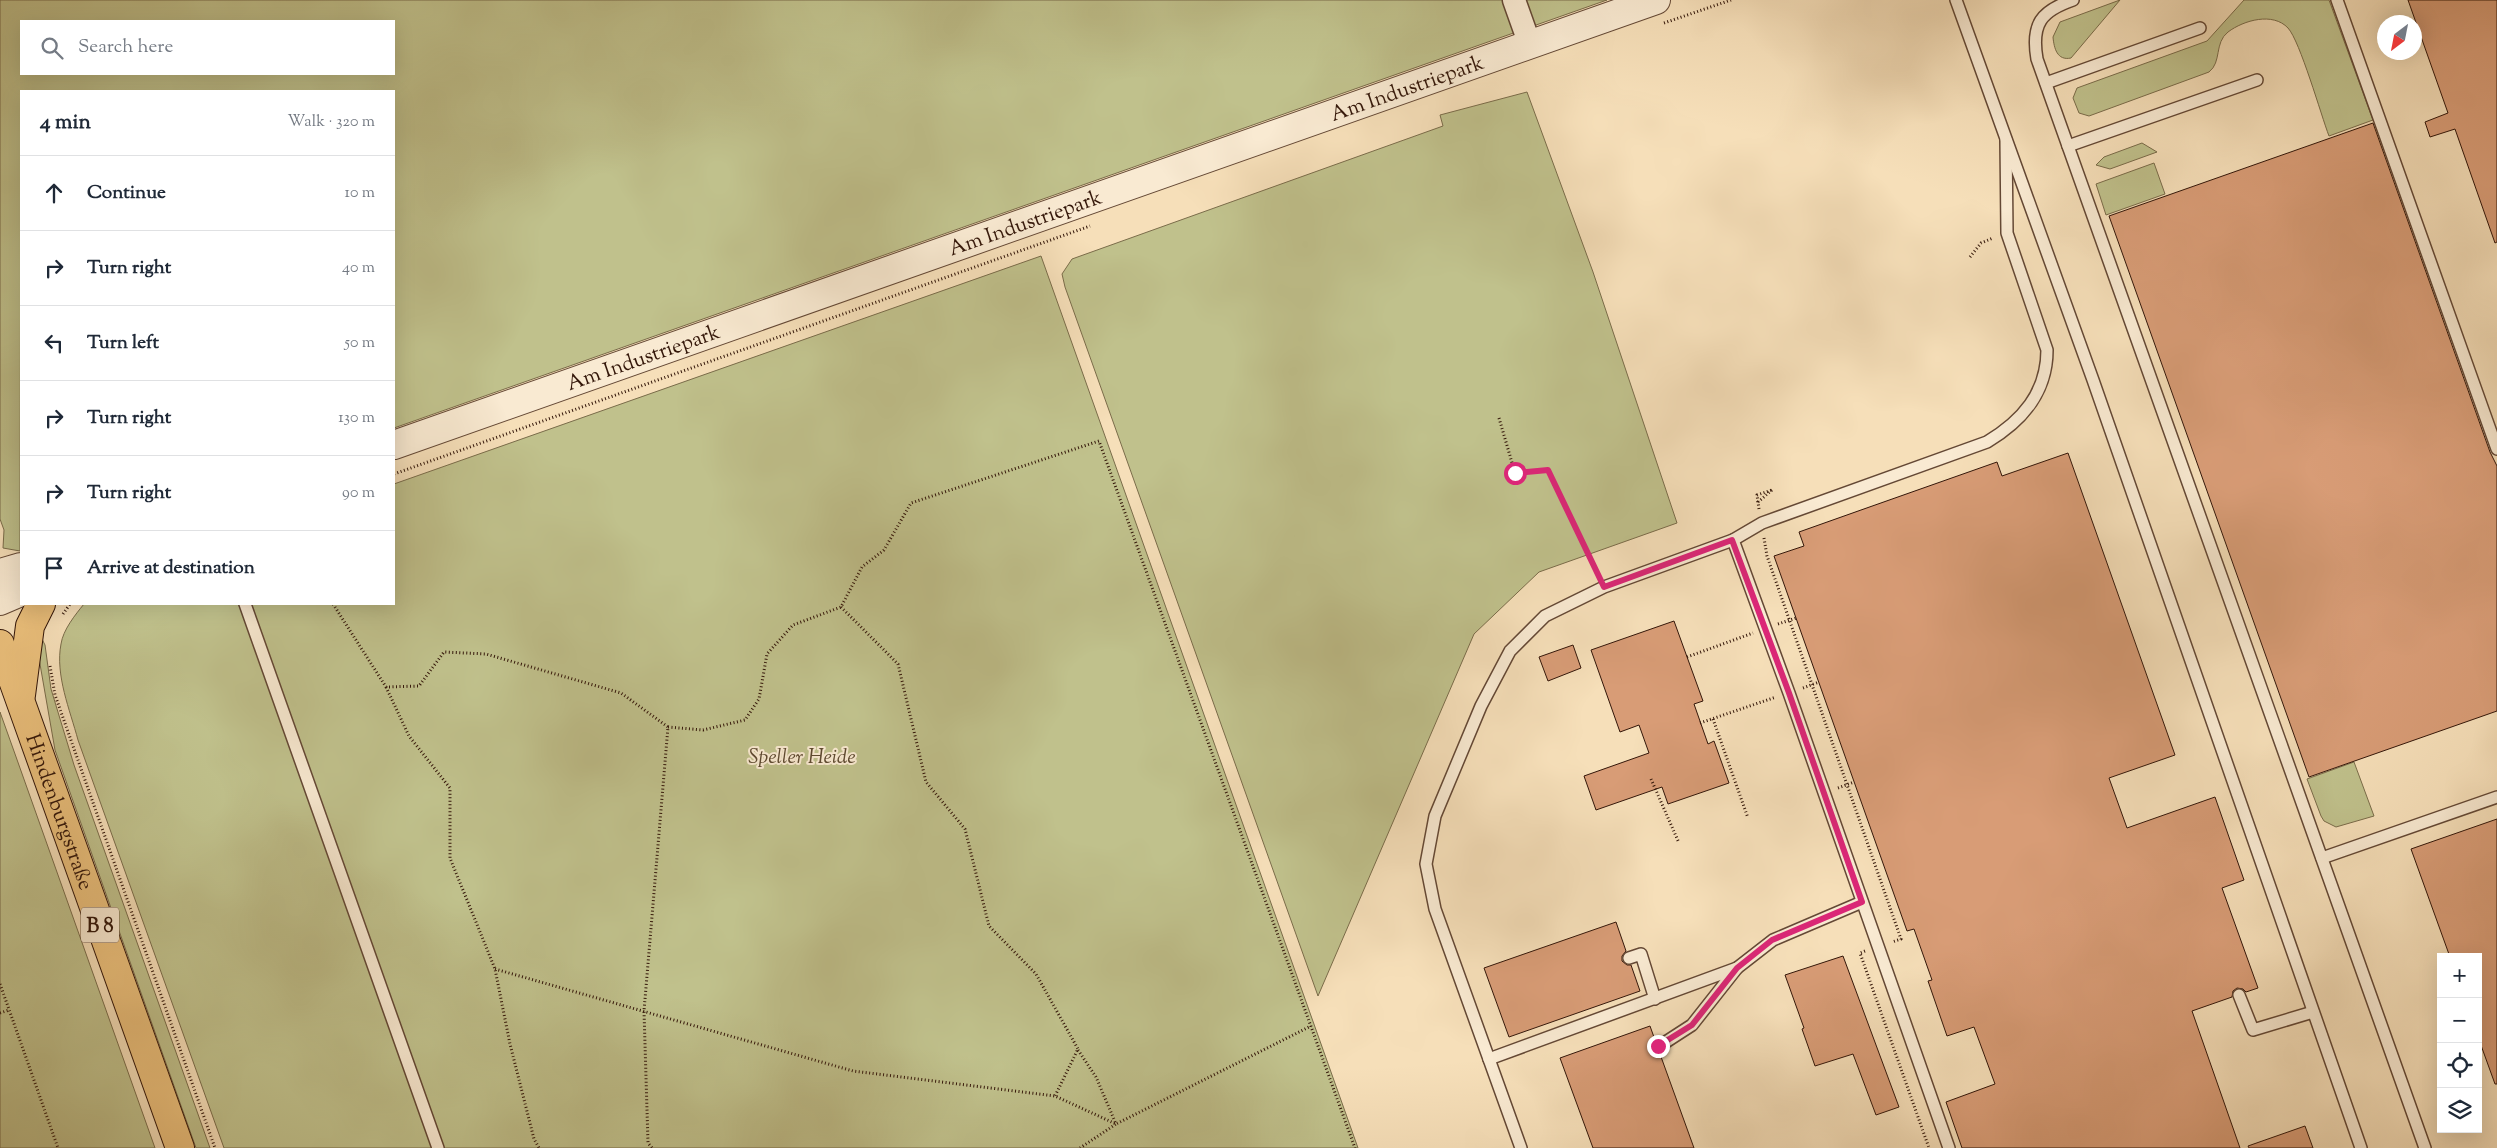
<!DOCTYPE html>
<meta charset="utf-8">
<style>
:root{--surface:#fff;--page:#f6f6f7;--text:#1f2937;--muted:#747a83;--line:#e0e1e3}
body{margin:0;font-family:"Sorts Mill Goudy",serif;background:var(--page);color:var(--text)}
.controls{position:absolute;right:15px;bottom:15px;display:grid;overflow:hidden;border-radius:0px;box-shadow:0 5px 20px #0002}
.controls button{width:45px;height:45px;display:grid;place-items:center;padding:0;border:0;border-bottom:1px solid var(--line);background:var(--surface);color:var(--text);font:25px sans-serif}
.compass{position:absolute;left:2377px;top:15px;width:45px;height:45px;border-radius:50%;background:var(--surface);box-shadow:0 5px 20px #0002;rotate:212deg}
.stop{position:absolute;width:15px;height:15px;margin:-11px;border:4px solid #db2777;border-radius:50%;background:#fff}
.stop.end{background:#db2777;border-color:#fff;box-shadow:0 1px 5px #0008}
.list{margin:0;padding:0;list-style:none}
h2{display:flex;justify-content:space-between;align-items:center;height:65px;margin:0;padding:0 20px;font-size:21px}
h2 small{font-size:16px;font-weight:400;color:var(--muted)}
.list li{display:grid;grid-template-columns:32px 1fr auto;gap:15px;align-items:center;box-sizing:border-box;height:75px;padding:0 20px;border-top:1px solid var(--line)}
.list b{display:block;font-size:19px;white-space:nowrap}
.list em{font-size:16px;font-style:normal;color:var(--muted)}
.icon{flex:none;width:28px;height:28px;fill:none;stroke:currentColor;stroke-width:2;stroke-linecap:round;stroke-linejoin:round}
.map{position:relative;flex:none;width:2497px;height:1148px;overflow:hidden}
.search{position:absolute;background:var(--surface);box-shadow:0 5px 20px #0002;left:20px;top:20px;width:375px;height:55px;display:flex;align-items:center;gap:12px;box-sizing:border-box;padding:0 18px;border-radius:0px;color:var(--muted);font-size:19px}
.panel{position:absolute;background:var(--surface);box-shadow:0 5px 20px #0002;left:20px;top:90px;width:375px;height:515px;border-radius:0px}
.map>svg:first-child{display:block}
.green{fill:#c0c18c;stroke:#7a6c4a;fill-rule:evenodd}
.building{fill:#d89c76;stroke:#331609}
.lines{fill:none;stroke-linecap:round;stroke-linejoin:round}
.service-casing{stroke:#644835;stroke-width:14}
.minor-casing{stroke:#644835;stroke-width:25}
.tertiary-casing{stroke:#644835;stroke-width:30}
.primary-casing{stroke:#331609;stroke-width:30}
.path{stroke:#331609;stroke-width:3;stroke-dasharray:1 2.5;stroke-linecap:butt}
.service{stroke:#f9ead2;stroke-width:11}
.minor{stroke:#f9ead2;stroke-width:22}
.tertiary{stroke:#f9ead2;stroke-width:28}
.primary{stroke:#ebc07c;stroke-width:28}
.route{stroke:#db2777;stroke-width:6}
.labels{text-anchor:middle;stroke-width:4;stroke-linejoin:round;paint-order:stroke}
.shield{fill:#f9ead2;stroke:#6e5645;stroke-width:1}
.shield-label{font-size:20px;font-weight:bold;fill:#331609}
.street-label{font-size:21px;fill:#331609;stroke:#f9ead2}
.park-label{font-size:21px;font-style:italic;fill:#5d4930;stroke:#f9ead2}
</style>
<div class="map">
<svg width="2497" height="1148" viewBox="0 0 2497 1148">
<rect width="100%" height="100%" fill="#f6dfb9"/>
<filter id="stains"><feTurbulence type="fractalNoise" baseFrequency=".004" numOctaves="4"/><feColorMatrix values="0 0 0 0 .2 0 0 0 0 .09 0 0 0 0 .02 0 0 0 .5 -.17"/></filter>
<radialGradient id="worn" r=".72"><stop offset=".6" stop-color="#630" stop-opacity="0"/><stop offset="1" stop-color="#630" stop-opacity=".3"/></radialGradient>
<!-- green -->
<g class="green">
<path d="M0,0H1607L394,428V91H21L20,551L3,548L4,530L0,519ZM21,21H394V74H21Z"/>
<path d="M2120,0L2071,58C2057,61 2054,48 2053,37L2060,22Z"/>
<path d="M2244,0H2329L2373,120L2329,136C2321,115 2300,41 2288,28C2273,12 2244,20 2228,32C2214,43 2222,62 2209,72L2089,116L2079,113L2073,98L2077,88L2207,41Z"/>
<path d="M1527,92L1593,272L1677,523L1539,572L1474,634L1318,996L1065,287L1062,274L1072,259L1443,126L1440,115Z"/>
<path d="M2142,143L2157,152L2110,169L2096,165L2104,157Z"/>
<path d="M2154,163L2165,194L2106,215L2096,184Z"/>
<path d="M1041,256L1358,1148H443L250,604H394V484Z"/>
<path d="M84,604H242L435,1148H224L78,740C70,710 55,675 61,644C63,630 75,615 84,604Z"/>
<path d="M40,635L45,645L51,689L74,765L210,1148H196L55,750L37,647Z"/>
<path d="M0,712L15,754L155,1148H0Z"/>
<path d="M2354,762L2374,816L2336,827L2324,821L2321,816L2307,779Z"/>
</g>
<!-- building -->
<g class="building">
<path d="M2408,0H2497V242L2495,243L2455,129L2430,137L2425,122L2448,113Z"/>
<path d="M2373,123L2490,452L2497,466V711L2309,777L2109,216Z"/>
<path d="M2068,453L2175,755L2109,778L2127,828L2215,797L2244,880L2222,888L2258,988L2246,992L2243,989L2237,988L2233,991L2232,997L2192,1011L2240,1148H1962L1946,1102L1995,1084L1974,1027L1947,1036L1928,981L1932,980L1914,929L1907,931L1774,556L1804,546L1799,532L1861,510L1997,462L2002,476Z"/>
<path d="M1674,621L1703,701L1694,704L1708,744L1714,741L1729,783L1668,804L1662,787L1596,810L1584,776L1649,753L1639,725L1620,732L1591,650Z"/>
<path d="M1573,645L1581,668L1548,681L1539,657Z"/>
<path d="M2497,819V1084H2495L2478,1037V957H2450L2411,849Z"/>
<path d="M1616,922L1626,951L1622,956V961L1627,965H1631L1640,991L1509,1037L1484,968Z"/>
<path d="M1843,956L1899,1107L1876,1115L1853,1054L1815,1066L1802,1029L1804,1028L1785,975Z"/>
<path d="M1650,1026L1655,1040L1651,1044V1051L1660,1054L1694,1148H1593L1560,1058Z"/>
<path d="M2305,1126L2313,1148H2249L2248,1146Z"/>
</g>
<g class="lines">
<defs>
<g id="service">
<path d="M1956,0L2093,380L2361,1148"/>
<path d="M2073,0C2041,11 2031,24 2037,59L2425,1148"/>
<path d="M2337,0L2497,449"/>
<path d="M2046,83L2200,28"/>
<path d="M2068,146L2257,80"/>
<path d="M245,604L438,1148"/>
<path d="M2322,858L2497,797"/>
<path d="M1629,958L1641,954L1655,999"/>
<path d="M2239,995L2253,1030L2313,1012"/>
<path d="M1658,1047L1692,1025L1737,968"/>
<path d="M1489,1059L1737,968L1773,940L1862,902"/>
<path d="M1521,1148L1435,909L1426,864L1435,816L1481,706L1510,651L1545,616L1604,587L1733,540"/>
<path d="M1949,1148L1789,693L1733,540L1762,523L1987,442C2022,421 2047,393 2047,350L2007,233L2006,140"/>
</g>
<path id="minor" d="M1514,0L1530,45"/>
<g id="tertiary">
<path id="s1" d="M394,445L1656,0"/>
<path d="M0,573L21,567"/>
<path d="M0,601L21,592"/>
</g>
<g id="primary">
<path id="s2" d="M0,644L180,1148"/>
<path d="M21,695L30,626L41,604"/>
</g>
</defs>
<!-- service casing -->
<use href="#service" class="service-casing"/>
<!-- minor casing -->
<use href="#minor" class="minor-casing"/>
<!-- tertiary casing -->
<use href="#tertiary" class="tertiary-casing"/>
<!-- primary casing -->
<use href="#primary" class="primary-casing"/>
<!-- path -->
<g class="path">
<path d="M1664,23L1731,0"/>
<path d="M1970,257L1981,243L1993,238"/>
<path d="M1499,418L1515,473L1547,470L1597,573"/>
<path d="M394,474L1090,226"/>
<path d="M1758,502L1757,495L1772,490"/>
<path d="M1759,509L1758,502L1772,490"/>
<path d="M1764,538L1767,556L1901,939L1892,942"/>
<path d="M333,604L386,687L419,686L444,652L486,654L621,693L668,727L644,1011L648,1143L652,1148"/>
<path d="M841,607L898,664L926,782L965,829L989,926L1036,974L1078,1049L1055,1096"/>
<path d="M63,614L70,604"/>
<path d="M1778,624L1796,618"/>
<path d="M1687,657L1753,633"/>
<path d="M50,666L55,695L215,1148"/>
<path d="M386,687L409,736L450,788V858L495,969L510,1044L534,1139L539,1148"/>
<path d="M1803,688L1819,682"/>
<path d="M1713,719L1748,818"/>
<path d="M1700,723L1776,697"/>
<path d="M668,727L703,730L745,720L759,699L767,654L793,625L841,607L862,567L884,550L911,503L1099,441L1355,1148"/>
<path d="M1651,779L1679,843"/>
<path d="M1838,788L1854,782"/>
<path d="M1865,951L1860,953L1929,1148"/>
<path d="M495,969L853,1071L1055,1096L1116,1124L1311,1026"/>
<path d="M0,984L58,1148"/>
<path d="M0,1013L9,1010"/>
<path d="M1078,1050L1096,1077L1116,1124L1080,1148"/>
</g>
<!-- service -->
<use href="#service" class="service"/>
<!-- minor -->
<use href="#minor" class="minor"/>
<!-- tertiary -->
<use href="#tertiary" class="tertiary"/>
<!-- primary -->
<use href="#primary" class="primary"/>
</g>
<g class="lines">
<!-- route -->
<path class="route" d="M1515,473L1548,470L1604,587L1732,540L1789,693L1862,902L1772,940L1737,968L1692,1025L1658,1046"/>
</g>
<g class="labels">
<!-- shield labels -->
<rect class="shield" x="81" y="907.5" width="38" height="35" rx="4"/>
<g class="shield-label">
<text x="100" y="932">B 8</text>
</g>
<!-- street labels -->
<g class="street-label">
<text dy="7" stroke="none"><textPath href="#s1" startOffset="1074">Am Industriepark</textPath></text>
<text dy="7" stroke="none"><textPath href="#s1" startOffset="669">Am Industriepark</textPath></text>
<text dy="7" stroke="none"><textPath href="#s1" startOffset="264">Am Industriepark</textPath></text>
<text dy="7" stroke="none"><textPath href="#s2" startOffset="178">Hindenburgstraße</textPath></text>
</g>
<!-- park labels -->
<g class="park-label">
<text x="802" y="763">Speller Heide</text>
</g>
</g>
<rect width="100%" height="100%" filter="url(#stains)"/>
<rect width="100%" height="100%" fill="url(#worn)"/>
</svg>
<div class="controls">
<button>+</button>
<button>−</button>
<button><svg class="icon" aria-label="locate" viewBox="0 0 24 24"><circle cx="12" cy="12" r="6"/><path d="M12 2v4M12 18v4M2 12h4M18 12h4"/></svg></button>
<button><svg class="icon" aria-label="layers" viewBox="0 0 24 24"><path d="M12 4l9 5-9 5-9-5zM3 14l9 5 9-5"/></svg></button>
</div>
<svg class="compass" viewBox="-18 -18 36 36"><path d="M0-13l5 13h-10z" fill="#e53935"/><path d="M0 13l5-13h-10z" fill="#747a83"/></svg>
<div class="stop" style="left:1515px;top:473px"></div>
<div class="stop end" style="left:1658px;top:1046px"></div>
<div class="search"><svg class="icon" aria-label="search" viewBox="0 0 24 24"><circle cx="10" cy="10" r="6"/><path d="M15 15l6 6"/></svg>Search here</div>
<section class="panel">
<h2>4 min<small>Walk · 320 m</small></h2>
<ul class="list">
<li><svg class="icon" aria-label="ahead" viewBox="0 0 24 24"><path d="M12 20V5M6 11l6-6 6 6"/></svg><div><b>Continue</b></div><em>10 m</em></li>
<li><svg class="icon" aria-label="right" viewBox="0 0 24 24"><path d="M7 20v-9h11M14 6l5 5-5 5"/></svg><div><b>Turn right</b></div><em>40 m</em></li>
<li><svg class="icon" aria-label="left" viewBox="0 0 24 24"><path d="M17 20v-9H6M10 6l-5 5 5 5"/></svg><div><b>Turn left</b></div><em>50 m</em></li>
<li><svg class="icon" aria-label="right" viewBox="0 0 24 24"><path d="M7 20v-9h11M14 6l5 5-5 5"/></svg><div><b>Turn right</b></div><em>130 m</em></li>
<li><svg class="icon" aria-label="right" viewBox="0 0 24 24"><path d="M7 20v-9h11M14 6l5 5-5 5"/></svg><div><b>Turn right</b></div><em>90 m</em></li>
<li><svg class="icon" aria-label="arrive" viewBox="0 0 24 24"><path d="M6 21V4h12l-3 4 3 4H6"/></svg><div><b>Arrive at destination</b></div></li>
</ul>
</section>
</div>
